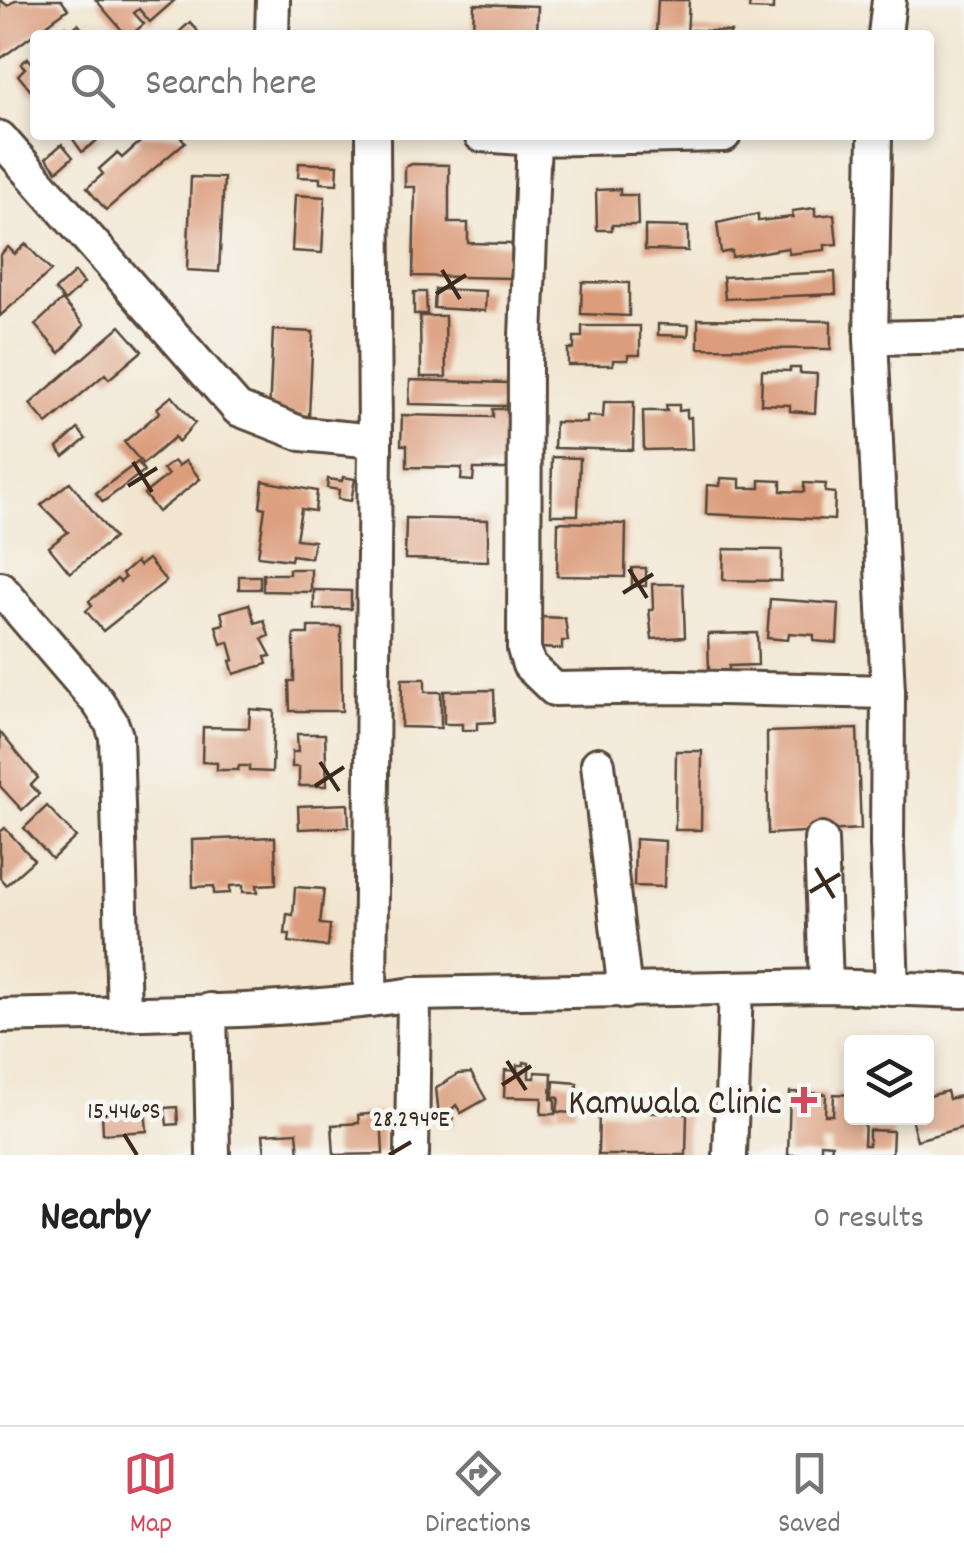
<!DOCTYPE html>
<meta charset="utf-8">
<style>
:root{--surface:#fff;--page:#f6f6f6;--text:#222;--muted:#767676;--line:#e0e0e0;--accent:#d1495b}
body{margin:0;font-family:Dekko,sans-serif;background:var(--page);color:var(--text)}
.controls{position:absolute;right:30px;bottom:30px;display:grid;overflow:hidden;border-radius:10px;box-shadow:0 5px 15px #0003}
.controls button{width:90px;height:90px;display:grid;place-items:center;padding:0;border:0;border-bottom:2px solid var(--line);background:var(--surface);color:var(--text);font:50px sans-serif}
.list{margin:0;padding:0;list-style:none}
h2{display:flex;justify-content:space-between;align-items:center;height:130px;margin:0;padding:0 40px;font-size:42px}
h2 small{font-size:32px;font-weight:400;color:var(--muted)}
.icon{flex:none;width:55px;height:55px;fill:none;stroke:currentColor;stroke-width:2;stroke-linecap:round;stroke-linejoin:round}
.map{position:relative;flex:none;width:964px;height:1155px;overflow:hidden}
.search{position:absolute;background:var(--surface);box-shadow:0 5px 15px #0003;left:30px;right:30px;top:30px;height:110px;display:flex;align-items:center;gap:25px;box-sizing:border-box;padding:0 35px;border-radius:10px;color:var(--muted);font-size:38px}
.sheet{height:270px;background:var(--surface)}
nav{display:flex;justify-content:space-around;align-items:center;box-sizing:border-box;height:140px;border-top:2px solid var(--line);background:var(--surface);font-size:28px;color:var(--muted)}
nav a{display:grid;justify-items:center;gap:5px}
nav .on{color:var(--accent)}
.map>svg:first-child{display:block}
.building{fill:#dc9d7d}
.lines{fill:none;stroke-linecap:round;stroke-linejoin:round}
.minor-casing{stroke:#564639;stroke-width:38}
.minor{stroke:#fff;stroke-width:32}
.ticks{fill:none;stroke:#3b2a1e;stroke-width:4}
.poi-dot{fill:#d1495b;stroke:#f6f6f2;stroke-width:4}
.labels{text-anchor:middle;stroke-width:9;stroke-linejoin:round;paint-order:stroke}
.poi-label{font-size:38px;fill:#3b2a1e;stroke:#f6f6f2;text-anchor:end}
.ticks-label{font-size:25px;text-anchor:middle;fill:#3b2a1e;stroke:#f6f6f2;stroke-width:9;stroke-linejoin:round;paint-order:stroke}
</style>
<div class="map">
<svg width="964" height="1155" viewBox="0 0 964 1155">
<rect width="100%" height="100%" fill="#f6f6f2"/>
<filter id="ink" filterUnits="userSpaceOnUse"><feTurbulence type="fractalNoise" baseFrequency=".01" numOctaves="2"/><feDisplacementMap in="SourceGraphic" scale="20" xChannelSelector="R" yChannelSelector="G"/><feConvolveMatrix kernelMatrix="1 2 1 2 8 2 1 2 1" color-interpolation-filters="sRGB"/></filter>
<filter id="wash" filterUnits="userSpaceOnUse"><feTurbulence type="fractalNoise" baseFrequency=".0048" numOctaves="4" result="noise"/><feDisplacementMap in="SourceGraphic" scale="40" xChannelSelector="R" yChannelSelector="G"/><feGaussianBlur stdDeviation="2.25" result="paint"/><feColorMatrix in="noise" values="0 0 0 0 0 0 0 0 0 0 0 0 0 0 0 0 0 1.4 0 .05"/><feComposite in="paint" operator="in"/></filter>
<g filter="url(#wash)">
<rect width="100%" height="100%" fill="#f2e6d1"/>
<g id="blocks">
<!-- building -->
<g class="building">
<path d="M0,0L8,6L15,0H61L68,9L0,59Z"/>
<path d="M96,0H175L150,22L139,9L134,13L144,24L131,35H126Z"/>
<path d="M658,0H689L687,35L656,34Z"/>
<path d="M750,0H773V10L749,9Z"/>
<path d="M474,4L538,6L537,35L473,33Z"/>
<path d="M190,22L201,35H176Z"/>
<path d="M78,24L87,35H62L59,30L65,26L70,31Z"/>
<path d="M692,30L731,32L730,35H692Z"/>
<path d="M28,58L32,63L35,60V96L18,75L25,68L21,64Z"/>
<path d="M70,135H104L82,152Z"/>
<path d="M136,135H179L185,142L106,210L87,188L103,174L99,169L117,153L122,158L141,141Z"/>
<path d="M62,144L73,157L57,171L46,158Z"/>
<path d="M299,163L338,165L337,184L320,183V178L298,177Z"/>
<path d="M412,164L449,165V223H468V243L512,244L511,278L413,276L415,187H405V167Z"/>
<path d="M191,177L224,178L219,272L187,270Z"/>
<path d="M620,189V195H637L638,225H612V230H597L596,190Z"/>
<path d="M295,195L325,197L322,253L292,251Z"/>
<path d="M815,208V216L834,214L837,244L825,245V250L789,254L788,248L732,257V251L721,253L717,223L758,214V221L793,217L792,211Z"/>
<path d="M645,226L688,227V251L645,250Z"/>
<path d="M26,244L51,271L0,316V255L8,247L15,254Z"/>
<path d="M75,272L84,283L65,301L55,290Z"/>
<path d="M835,272L836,294L725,299L723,277Z"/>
<path d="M582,282L629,283V316L581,314Z"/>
<path d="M435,289L486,291L485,311L434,308Z"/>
<path d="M414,292H426L427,314H414Z"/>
<path d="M62,300L84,325L60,353L35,325Z"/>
<path d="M420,316H445L446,377H421Z"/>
<path d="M698,319L831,321V349L698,348Z"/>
<path d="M658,324L689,325L688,336L658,335Z"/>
<path d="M120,326L142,351L109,379L105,374L47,424L30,404Z"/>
<path d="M582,326H640V355H628V360H613V365H568V349H574V337H582Z"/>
<path d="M273,330L313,332L309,416L269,413Z"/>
<path d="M790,368H800V373L817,374L815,413L790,411V405L761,404L762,370L790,371Z"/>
<path d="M410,380L508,383L507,406L409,404Z"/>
<path d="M172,396L195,423L178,442L175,437L143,464L124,442L160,412L157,408Z"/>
<path d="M604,402H634L633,450L554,448L555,422L587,423V416L603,417Z"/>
<path d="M666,405H679V411L687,410V418L691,417L692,449L644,450L643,411H667Z"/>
<path d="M493,409H508L507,469H474L473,481L461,480L462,468L407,467V445H401L402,415L493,417Z"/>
<path d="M78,429L86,439L64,457L57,448Z"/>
<path d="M552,457L580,458L578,515H551Z"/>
<path d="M174,461L178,466L186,461L200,479L158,512L144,494L168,475L163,469Z"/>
<path d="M138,462L144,471L103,502L96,493Z"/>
<path d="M343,477L355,479L351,501L338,499L339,490L327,488L328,479L342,481Z"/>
<path d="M721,478L740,479V488H760V480L781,481V491L804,492V483L826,484L825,492L835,493L834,520L706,514L707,485L720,486Z"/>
<path d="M263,481L317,491L315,511L301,509L296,539L314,541L311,558L292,555L291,560L258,556L265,508L260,507Z"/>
<path d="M70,482L114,538L70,573L49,547L68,532L41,505Z"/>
<path d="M406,518L488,520V561L405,559Z"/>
<path d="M558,522L626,524L625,577L557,576Z"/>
<path d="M724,549L782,550L781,581L723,580Z"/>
<path d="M148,559L166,581L103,631L86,611L92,606L89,601L117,579L120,582L125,578L122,574L136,562L139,566Z"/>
<rect x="632" y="568" width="14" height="18"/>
<path d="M289,569H311V592L263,591V574H289Z"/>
<rect x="239" y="576" width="21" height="13"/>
<path d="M652,584H683L685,637L652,639L649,610H653Z"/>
<path d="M314,590L351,591V609H314Z"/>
<path d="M770,599L839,604L837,643L814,641V635L789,633L788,640L767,638Z"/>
<path d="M249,604L255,623L264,620L269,636L262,639L271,656L265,657L267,664L234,674L230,661L234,660L229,642L221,644L216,626L224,624L221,612Z"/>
<path d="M540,617L565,618L568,641H562V649L540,648Z"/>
<path d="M308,627H341L342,711H290L289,681H294V634H308Z"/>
<path d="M757,633L758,665L729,666V670L709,671L708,634Z"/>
<path d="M402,679H425V692H441V728L401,727Z"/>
<path d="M494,690L495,722L477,723V730H462V724H444V691Z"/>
<path d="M250,709L274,711L272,772L249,771V766H239L238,770H217V763L202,762L203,727L249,728Z"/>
<path d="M857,729L861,829L768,834L767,732Z"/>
<path d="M0,732L38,778L31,785L39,794L22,810L0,786Z"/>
<path d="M297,734H325L327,786H299V767H292V752H298Z"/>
<path d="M676,751H702L701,830H675Z"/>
<path d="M348,804L349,827L299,829L298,806Z"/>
<path d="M47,806L76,837L52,859L24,828Z"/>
<path d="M5,828L34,860L6,885L0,878V832Z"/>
<path d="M275,837L276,884L257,885L258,892H243V885L230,886V893L214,894V886L193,887L192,840Z"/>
<path d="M635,839L665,841L664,887L634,886Z"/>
<path d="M295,887L324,889L320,924L330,925L328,947L289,942L290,934H285L287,914L293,915Z"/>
<path d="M524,1062L529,1063V1078H535V1072L552,1073L551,1099H555V1114H541L542,1098L504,1097L505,1070L517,1071V1065H524Z"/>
<path d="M471,1073L486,1099L461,1113L456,1105L452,1109L453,1126H440L436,1088L458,1074Z"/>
<path d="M554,1081L577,1083L575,1113L557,1112L559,1098L553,1097Z"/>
<path d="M947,1091L949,1099L964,1095V1127L917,1140L911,1118H926V1097Z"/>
<path d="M790,1092L826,1094L825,1115H833L834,1094L852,1095V1118H865L864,1145H869V1130L893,1131L892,1155H831L832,1144L821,1143V1155H788Z"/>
<path d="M177,1107L178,1124L167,1125L165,1108Z"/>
<path d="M145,1109L147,1131L103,1134L102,1112Z"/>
<path d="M599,1111L687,1114L686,1155H598Z"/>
<path d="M381,1113L383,1154L334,1155L332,1125L359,1123L358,1115Z"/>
<path d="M297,1132L299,1155H265L263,1134Z"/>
</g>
</g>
</g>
<g filter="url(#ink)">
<use href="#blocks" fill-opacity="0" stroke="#564639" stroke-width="2.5"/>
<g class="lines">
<defs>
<g id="minor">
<path d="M272,35L273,0"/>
<path d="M885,35L889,0"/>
<path d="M481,135L534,139L724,135"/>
<path d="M875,135L871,338L888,692L887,845L892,989"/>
<path d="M0,138L238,409L302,434L375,441"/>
<path d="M534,139L525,362L524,649L529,665L554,689L677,687L888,692"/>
<path d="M871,338L964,336"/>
<path d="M0,588L98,702L111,722L116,736L124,1012"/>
<path d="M598,764L625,992"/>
<path d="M821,840L826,986"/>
<path d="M370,1000L375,441L373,135"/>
<path d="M210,1010L213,1155"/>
<path d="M0,1016C137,1012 277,1015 414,994L826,986L964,991"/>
<path d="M412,1155L414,994"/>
<path d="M730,1155L736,988"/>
</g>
</defs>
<!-- minor casing -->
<use href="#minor" class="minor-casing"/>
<!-- minor -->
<use href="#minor" class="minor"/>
</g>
</g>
<!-- ticks -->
<path class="ticks" d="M442,270L460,299M436,294L466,275M133,462L152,492M128,486L157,468M629,569L647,598M623,593L653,574M320,762L339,791M315,786L344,767M816,868L834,898M810,892L840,874M507,1061L526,1090M502,1085L531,1066M124,1134L137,1155M389,1155L411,1142"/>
<!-- markers -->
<path class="poi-dot" d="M799 1085h10v10h10v10h-10v10h-10v-10h-10v-10h10z"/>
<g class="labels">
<!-- poi labels -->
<g class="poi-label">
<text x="782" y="1113">Kamwala Clinic</text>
</g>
</g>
<g class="ticks-label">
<text x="124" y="1118">15.446°S</text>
<text x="411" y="1126">28.294°E</text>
</g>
</svg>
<div class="controls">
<button><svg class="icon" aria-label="layers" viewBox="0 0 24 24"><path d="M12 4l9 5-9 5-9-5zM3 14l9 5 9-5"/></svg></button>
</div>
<div class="search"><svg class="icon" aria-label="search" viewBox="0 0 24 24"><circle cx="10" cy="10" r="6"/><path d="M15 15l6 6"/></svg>Search here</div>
</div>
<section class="sheet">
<h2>Nearby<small>0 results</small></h2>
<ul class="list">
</ul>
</section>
<nav>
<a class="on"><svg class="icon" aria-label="map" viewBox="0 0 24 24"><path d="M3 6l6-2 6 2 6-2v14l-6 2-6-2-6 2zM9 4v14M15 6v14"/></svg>Map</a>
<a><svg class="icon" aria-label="directions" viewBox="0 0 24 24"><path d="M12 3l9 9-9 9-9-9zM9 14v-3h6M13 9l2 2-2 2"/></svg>Directions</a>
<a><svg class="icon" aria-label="saved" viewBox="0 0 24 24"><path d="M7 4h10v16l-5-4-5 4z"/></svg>Saved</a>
</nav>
